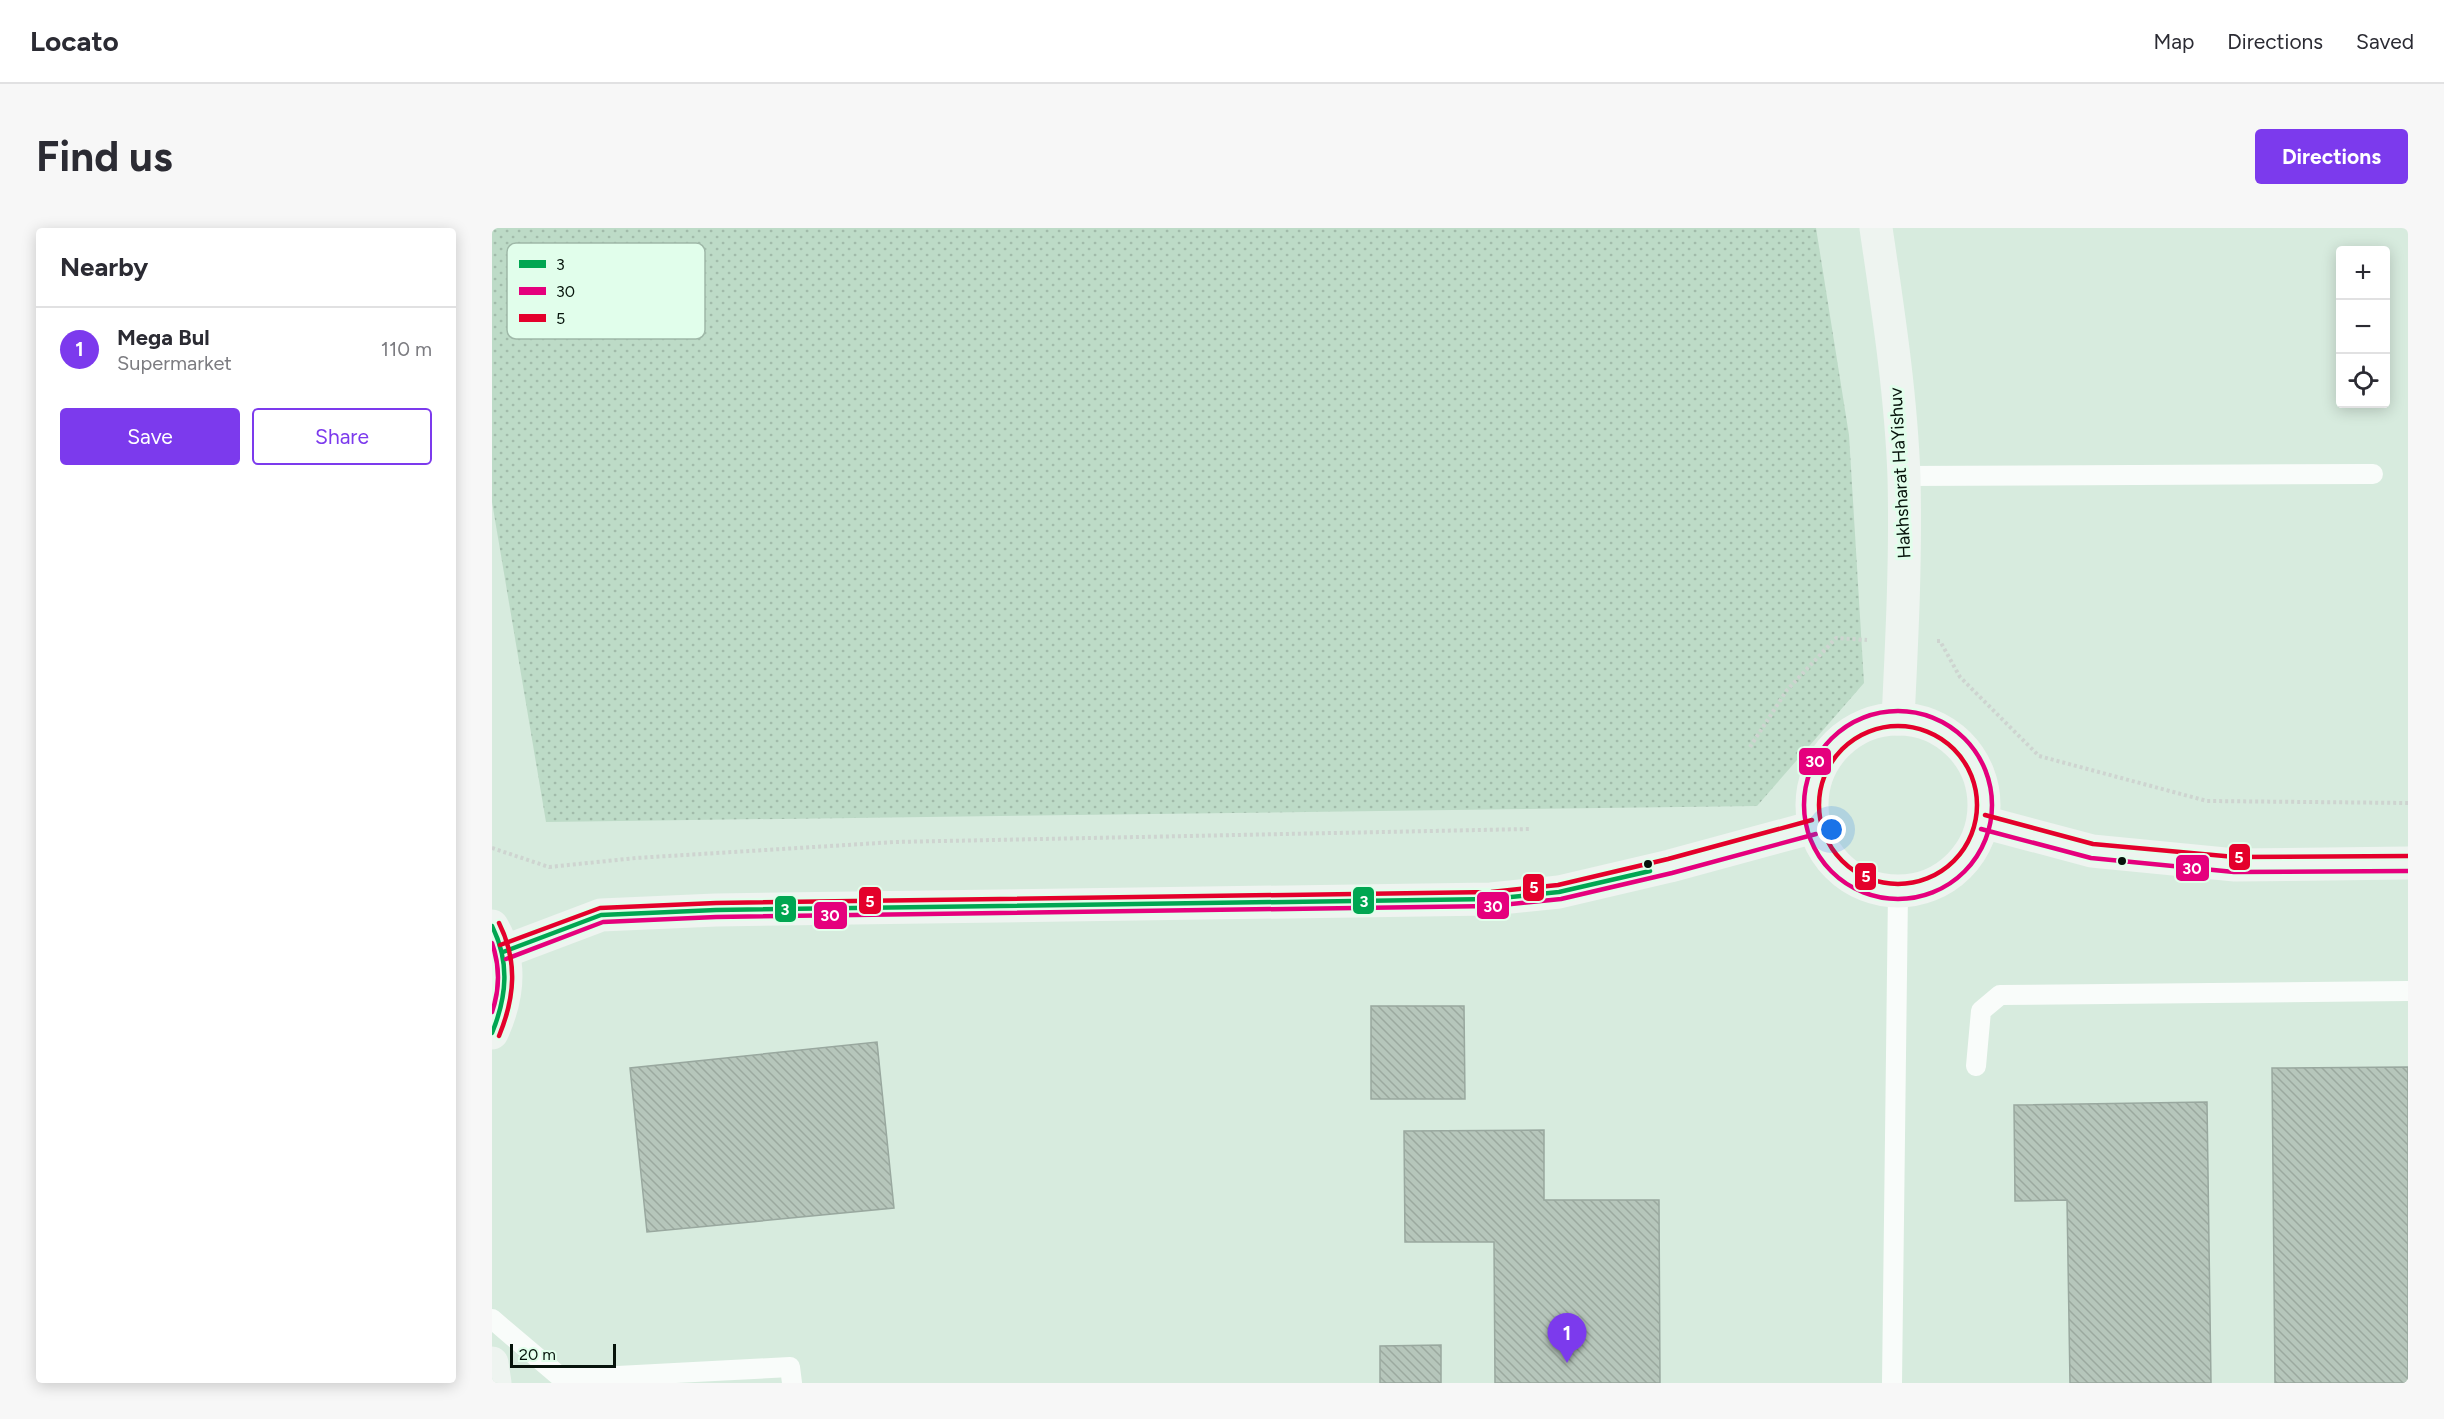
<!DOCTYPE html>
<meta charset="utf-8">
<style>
:root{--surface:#fff;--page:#f7f7f7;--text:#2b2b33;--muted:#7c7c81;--line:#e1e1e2;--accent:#7c3aed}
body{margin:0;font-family:Figtree,sans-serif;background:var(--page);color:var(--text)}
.controls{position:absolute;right:18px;top:18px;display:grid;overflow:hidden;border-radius:6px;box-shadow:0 3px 15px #0003}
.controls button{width:54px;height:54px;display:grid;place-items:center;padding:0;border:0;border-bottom:2px solid var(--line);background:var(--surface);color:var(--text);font:30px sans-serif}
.scale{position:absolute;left:18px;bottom:15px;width:106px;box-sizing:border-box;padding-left:6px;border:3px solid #06130b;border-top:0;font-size:16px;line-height:21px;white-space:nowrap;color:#06130b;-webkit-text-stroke:4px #e1feeb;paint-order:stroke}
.you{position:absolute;left:1340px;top:602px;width:21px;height:21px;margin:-15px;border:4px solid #fff;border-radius:50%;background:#1a73e8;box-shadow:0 0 0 9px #1a73e833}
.badge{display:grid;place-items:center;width:39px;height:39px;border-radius:50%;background:var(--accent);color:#fff;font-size:20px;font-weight:700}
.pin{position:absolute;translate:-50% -50px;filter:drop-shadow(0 2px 3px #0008)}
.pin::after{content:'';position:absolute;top:32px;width:21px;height:18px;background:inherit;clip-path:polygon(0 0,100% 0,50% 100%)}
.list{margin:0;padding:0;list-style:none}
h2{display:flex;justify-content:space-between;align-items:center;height:78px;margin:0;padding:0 24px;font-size:26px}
h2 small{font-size:20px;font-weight:400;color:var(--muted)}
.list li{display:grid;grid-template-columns:39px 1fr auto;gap:18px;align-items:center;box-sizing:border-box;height:84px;padding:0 24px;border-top:2px solid var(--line)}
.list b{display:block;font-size:22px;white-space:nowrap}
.list p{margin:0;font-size:20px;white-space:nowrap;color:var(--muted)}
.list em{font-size:20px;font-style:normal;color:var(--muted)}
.actions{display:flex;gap:12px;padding:18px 24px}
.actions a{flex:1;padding:14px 0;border:2px solid var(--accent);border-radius:6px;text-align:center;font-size:21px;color:var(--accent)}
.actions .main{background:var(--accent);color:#fff}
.icon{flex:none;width:33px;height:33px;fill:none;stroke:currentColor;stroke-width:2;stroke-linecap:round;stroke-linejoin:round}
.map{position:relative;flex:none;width:1916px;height:1155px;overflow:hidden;border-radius:6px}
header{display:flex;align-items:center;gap:36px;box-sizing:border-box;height:84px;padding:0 30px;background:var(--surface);border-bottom:2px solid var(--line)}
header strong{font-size:28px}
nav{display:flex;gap:33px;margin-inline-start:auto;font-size:21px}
.intro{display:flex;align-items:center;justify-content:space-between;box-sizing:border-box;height:144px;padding:0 36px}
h1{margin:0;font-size:42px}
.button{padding:15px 27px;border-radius:6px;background:var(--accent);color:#fff;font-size:21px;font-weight:700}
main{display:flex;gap:36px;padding:0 36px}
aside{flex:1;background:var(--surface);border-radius:6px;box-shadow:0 3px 15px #0003}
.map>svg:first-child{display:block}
.grass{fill:url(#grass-dots)}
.building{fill:url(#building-back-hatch);stroke:#99a89f;stroke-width:1.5}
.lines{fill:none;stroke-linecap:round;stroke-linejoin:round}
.path{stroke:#ced4d0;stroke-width:4;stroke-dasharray:3 3;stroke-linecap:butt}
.lane{stroke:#f9fcfa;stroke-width:20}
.secondary{stroke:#eef4f0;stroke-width:33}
.bus-1-casing{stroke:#e1feeb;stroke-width:9}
.bus-2-casing{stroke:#e1feeb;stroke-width:9}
.bus-3-casing{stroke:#e1feeb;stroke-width:9}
.bus-1{stroke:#00a651;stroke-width:4.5}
.bus-2{stroke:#e5007d;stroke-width:4.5}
.bus-3{stroke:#e4002b;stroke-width:4.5}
.bus-dot{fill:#06130b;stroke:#e1feeb;stroke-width:2}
.labels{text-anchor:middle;stroke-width:6;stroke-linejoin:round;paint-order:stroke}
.street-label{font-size:18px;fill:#06130b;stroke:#e1feeb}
.key{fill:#e1feeb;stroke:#9fb8a8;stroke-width:1.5}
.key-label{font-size:16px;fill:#06130b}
.line-badge{stroke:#e1feeb;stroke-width:2}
.badge-label{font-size:16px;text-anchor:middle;font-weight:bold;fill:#fff}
</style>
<header>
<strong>Locato</strong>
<nav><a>Map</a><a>Directions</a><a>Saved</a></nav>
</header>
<div class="intro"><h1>Find us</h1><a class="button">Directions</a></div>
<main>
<aside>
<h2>Nearby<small></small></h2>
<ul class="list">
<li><span class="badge">1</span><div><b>Mega Bul</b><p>Supermarket</p></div><em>110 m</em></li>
</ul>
<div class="actions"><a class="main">Save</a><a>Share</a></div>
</aside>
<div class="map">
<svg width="1916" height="1155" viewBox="0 0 1916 1155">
<defs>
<pattern id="grass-dots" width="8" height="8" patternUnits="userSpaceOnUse" patternTransform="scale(1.5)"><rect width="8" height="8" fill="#bddbc7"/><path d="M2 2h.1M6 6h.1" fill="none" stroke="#a1bbaa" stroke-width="1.8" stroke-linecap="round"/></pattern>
<pattern id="building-back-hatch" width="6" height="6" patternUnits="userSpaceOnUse" patternTransform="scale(1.5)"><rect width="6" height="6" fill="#b6c6bb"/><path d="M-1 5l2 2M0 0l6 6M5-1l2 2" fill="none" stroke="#9ba99f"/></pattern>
</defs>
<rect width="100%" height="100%" fill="#d7ebde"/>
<!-- grass -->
<path class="grass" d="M5,0H1324L1357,207L1372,455L1265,578L54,594L0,274V3Z"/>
<!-- building -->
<g class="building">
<path d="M879,778H972L973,871H879Z"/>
<path d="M385,814L402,980L155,1004L138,840Z"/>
<path d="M1916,839V1155H1783L1780,840Z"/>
<path d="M1715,874L1719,1155H1578L1575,972L1523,973L1522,877Z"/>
<path d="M1052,902V972H1167L1168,1155H1003L1002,1014H913L912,903Z"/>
<path d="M949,1117V1155H888V1118Z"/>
</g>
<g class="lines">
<!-- path -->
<g class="path">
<path d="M1445,413H1448L1468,449L1547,528L1715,573L1916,575"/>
<path d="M1258,519L1295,462L1344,410L1375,412"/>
<path d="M0,620L57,639L144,630L403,614L1037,601"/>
</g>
<!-- lane -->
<g class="lane">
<path d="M1412,248L1881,246"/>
<path d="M1484,838L1489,783L1508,767L1916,763"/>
<path d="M0,1091L66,1147L88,1150L298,1139L300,1155"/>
<path d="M1400,1155L1406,663"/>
</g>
<!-- secondary -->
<g class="secondary">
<path d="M1384,0C1396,82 1409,166 1412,249C1414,330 1410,410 1406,491"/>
<circle cx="1406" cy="577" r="86"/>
<path d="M1491,594L1600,623L1743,637L1916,635"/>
<path d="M0,698C21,733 16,770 0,805"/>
<path d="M11,724L109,687L224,682L999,671L1067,664L1178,638L1322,599"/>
<path d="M0,1135L3,1155"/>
</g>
<defs>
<g id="bus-1">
<path d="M0,698C18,734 15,768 0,805"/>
<path d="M11,724L109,687L224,682L999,671L1067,664L1158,643"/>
</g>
<g id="bus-2">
<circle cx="1406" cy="577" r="94"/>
<path d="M1489,601L1599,630L1742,644L1916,643"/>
<path d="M0,715C8,738 8,761 0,784"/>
<path d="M14,731L111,694L224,689L1000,678L1069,671L1180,645L1324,606"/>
</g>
<g id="bus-3">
<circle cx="1406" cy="577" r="79"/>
<path d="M1493,587L1601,616L1743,629L1916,628"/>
<path d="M7,695C26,733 23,769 7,808"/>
<path d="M8,717L108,680L224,675L999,664L1066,657L1176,631L1320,592"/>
</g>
</defs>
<!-- bus-1 casing -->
<use href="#bus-1" class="bus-1-casing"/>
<!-- bus-2 casing -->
<use href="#bus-2" class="bus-2-casing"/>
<!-- bus-3 casing -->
<use href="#bus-3" class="bus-3-casing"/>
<!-- bus-1 -->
<use href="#bus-1" class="bus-1"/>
<!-- bus-2 -->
<use href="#bus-2" class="bus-2"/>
<!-- bus-3 -->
<use href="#bus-3" class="bus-3"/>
</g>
<!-- markers -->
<g class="bus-dot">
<circle cx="1630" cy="633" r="5"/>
<circle cx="1156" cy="636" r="5"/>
</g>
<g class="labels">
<!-- street labels -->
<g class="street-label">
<text transform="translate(1408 245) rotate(-93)" y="6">Hakhsharat HaYishuv</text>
</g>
</g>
<!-- legend -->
<rect x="15" y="15" width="198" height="96" rx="9" class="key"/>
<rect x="27" y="32" width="27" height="8" fill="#00a651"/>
<rect x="27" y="59" width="27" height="8" fill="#e5007d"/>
<rect x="27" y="86" width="27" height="8" fill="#e4002b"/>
<g class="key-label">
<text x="64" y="42">3</text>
<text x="64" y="69">30</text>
<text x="64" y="96">5</text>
</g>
<g class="line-badge">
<rect x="1306" y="519" width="34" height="29" rx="6" fill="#e5007d"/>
<rect x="1736" y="615" width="23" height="28" rx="6" fill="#e4002b"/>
<rect x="1683" y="626" width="35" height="28" rx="6" fill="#e5007d"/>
<rect x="1362" y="634" width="23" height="29" rx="6" fill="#e4002b"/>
<rect x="1030" y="645" width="23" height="29" rx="6" fill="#e4002b"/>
<rect x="860" y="658" width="23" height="29" rx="6" fill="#00a651"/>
<rect x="366" y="658" width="24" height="29" rx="6" fill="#e4002b"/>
<rect x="984" y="663" width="34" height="29" rx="6" fill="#e5007d"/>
<rect x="282" y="667" width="23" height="28" rx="6" fill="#00a651"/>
<rect x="321" y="673" width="35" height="29" rx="6" fill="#e5007d"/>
</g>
<g class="badge-label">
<text x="1323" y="539">30</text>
<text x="1747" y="635">5</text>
<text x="1700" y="646">30</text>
<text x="1374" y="654">5</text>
<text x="1042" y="665">5</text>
<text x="872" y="679">3</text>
<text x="378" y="679">5</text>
<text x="1001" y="684">30</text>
<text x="293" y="687">3</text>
<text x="338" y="693">30</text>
</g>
</svg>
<div class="controls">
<button>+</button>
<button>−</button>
<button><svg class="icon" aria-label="locate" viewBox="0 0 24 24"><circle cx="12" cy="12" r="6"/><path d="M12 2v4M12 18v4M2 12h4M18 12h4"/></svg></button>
</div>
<div class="scale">20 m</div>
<div class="you"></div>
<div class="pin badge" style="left:1075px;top:1135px">1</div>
</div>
</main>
